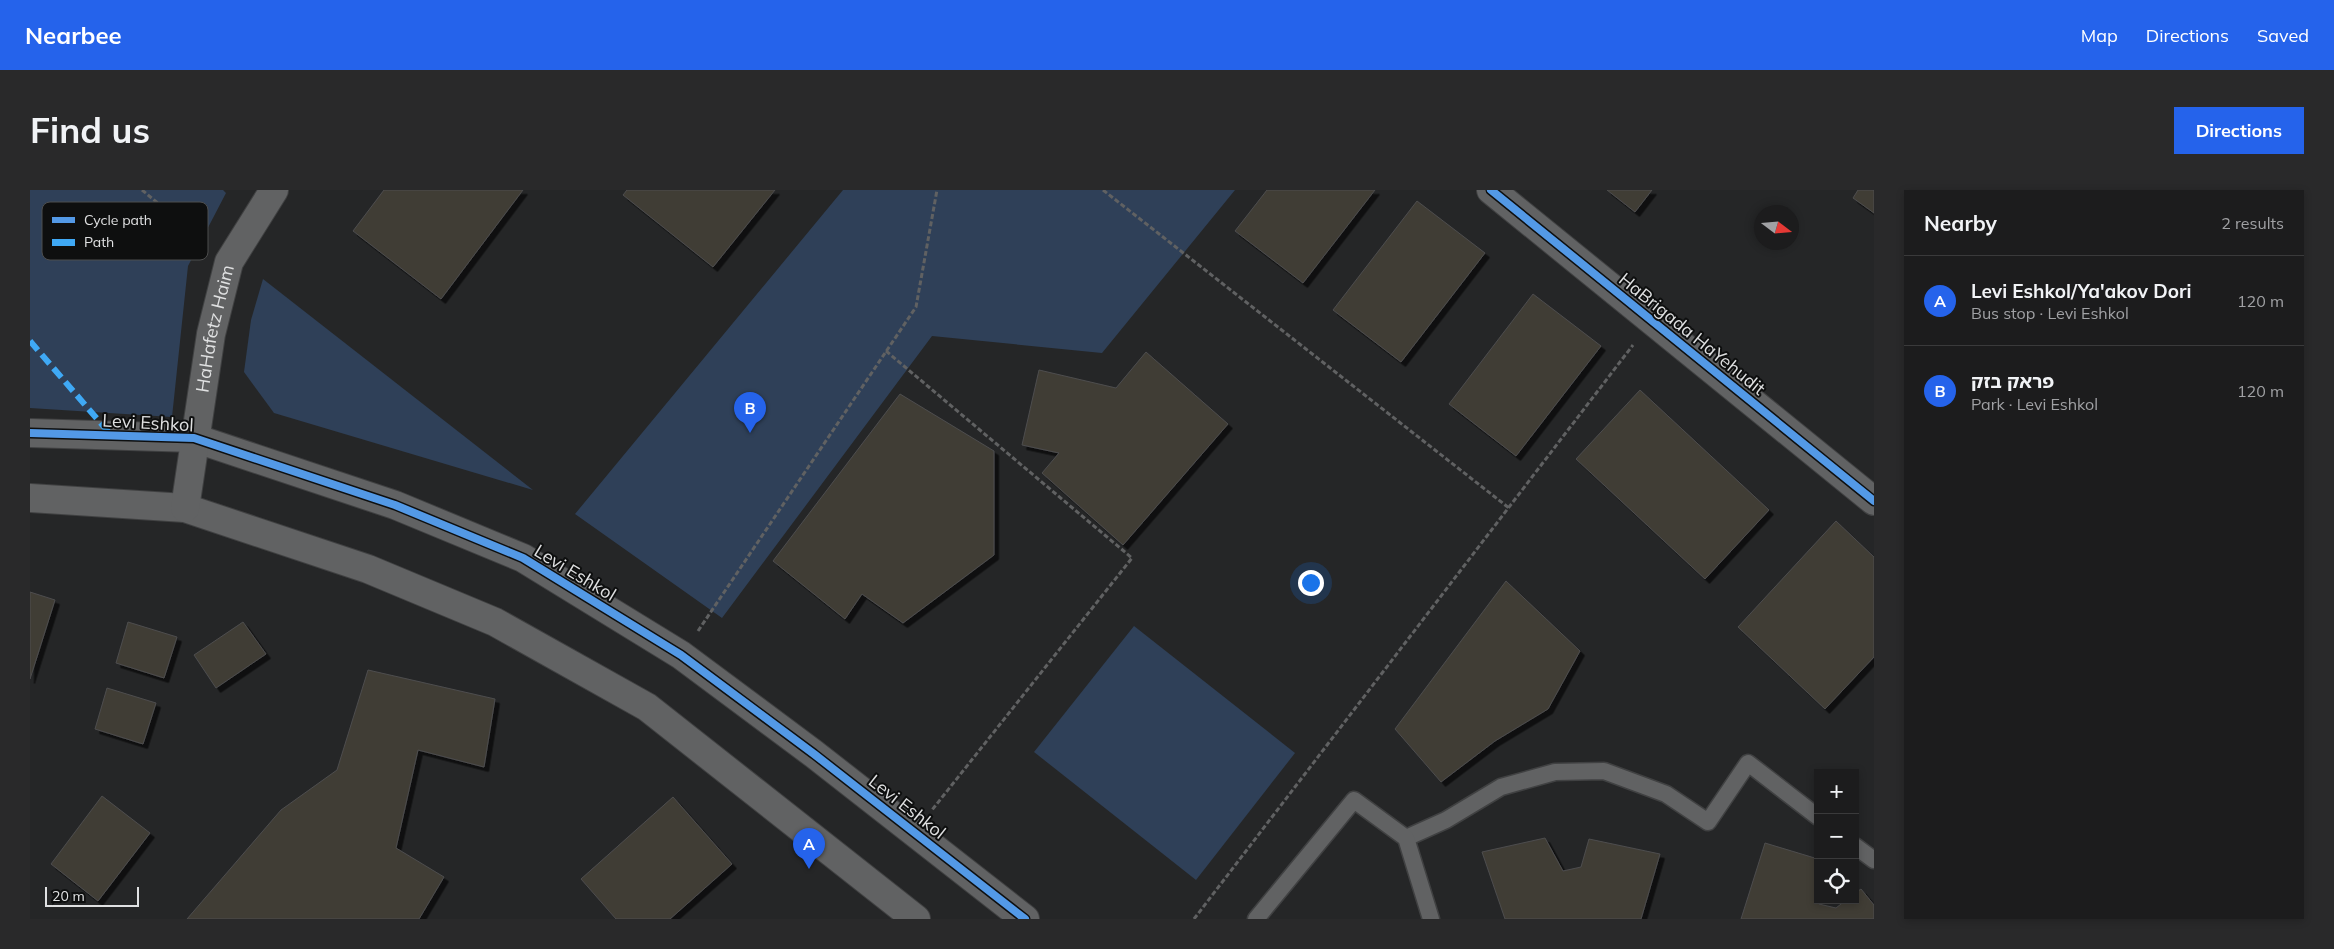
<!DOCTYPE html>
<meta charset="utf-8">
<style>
:root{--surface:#1c1c1d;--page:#29292a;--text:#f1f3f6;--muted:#a0a1a4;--line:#3a3a3b;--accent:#2563eb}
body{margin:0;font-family:Mulish,"Noto Sans Hebrew",sans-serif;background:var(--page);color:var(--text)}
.controls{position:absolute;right:15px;bottom:15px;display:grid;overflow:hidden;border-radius:0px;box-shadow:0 2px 8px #0003}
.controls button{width:45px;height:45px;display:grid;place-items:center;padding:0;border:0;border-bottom:1px solid var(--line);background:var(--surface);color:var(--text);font:25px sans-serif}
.compass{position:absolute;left:1724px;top:15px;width:45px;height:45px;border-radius:50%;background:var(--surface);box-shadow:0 2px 8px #0003;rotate:106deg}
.scale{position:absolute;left:15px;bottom:12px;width:94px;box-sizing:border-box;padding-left:5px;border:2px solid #e0e1e2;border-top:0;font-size:14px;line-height:18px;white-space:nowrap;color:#e0e1e2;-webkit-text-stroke:4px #0e0f0f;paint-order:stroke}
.you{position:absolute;left:1280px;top:392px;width:18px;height:18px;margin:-12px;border:4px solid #fff;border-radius:50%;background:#1a73e8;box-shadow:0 0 0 8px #1a73e833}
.badge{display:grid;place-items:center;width:32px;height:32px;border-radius:50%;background:var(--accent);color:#fff;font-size:16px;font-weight:700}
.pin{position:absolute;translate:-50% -41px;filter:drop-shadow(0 1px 2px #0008)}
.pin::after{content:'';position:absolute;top:26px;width:18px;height:15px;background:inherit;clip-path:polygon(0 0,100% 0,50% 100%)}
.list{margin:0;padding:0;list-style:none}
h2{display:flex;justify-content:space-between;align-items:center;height:65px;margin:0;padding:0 20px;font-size:21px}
h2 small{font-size:16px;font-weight:400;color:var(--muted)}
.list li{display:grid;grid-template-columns:32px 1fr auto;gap:15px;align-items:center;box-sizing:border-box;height:90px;padding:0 20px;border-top:1px solid var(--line)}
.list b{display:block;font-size:19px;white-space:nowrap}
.list p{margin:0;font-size:16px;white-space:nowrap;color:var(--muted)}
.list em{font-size:16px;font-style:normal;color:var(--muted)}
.icon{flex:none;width:28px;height:28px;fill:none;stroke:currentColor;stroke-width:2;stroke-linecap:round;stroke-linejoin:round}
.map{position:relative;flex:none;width:1844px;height:729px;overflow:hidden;border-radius:0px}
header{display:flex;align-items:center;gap:30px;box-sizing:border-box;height:70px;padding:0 25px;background:var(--accent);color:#fff}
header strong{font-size:24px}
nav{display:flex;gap:28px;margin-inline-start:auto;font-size:18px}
.intro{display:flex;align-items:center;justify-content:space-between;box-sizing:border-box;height:120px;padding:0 30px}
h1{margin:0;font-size:35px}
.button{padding:12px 22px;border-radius:0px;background:var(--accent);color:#fff;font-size:18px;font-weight:700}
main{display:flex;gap:30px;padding:0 30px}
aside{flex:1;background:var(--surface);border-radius:0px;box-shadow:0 2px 8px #0003}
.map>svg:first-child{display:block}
.green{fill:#2f4058}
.building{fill:#413d36;stroke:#4d4d4e;filter:url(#shadow)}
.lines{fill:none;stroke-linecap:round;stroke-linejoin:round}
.lane-casing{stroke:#404142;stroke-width:19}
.street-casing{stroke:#404142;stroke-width:30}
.path{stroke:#606162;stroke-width:3;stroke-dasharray:5 2.5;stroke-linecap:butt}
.lane{stroke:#616263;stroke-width:16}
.street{stroke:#616263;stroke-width:28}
.quiet{stroke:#3fa9f5;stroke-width:6;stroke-dasharray:12 6;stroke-linecap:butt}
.cycleway-casing{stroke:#0e0f0f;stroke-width:11}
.cycleway{stroke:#5399e6;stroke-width:8}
.labels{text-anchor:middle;stroke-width:4;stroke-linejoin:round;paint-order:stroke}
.street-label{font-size:18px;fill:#e0e1e2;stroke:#0e0f0f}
.key{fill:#0e0f0f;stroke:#4d4e4e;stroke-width:1}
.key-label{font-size:14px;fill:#e0e1e2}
</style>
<header>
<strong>Nearbee</strong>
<nav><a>Map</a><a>Directions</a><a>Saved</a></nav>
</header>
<div class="intro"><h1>Find us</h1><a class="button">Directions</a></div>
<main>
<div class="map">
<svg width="1844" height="729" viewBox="0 0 1844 729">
<defs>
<filter id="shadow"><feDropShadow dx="4.5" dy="4.5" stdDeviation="0" flood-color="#0009"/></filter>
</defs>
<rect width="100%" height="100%" fill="#252627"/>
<!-- green -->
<g class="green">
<path d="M0,0H193L196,3L158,76L142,227L0,218Z"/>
<path d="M813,0H1205L1072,163L902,146L692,428L545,324Z"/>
<path d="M233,89L503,300L244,223L214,182L221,130Z"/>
<path d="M1104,436L1265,563L1166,690L1004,562Z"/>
</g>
<!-- building -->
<g class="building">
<path d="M354,0H493L411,109L323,41Z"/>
<path d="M597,0H745L683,77L593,5Z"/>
<path d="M1237,0H1345L1273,93L1205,41Z"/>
<path d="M1577,0H1622L1605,22Z"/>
<path d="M1828,0H1844V23L1823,8Z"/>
<path d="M1387,11L1455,63L1371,172L1303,120Z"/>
<path d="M1503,104L1571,156L1486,266L1419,214Z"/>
<path d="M1116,162L1198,234L1093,355L1012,283L1029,263L992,255L1009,180L1086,198Z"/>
<path d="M1610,200L1739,320L1675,389L1546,269Z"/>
<path d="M870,204L964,261V365L873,433L832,404L815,429L743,371Z"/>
<path d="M1806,331L1844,367V467L1795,519L1708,437Z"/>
<path d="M1476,391L1550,461L1518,519L1465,551L1411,592L1365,539Z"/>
<path d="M0,402L25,410L0,489Z"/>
<path d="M98,432L147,447L134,488L86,473Z"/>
<path d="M213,432L236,464L186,498L164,465Z"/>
<path d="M338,480L465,509L454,577L388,560L366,658L414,687L389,729H157L251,620L307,580Z"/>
<path d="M77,498L126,513L113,554L65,539Z"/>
<path d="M72,606L120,643L68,711L21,674Z"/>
<path d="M643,607L702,674L640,729H586L551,689Z"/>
<path d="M1515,648L1533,681L1551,677L1559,649L1630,664L1611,729H1475L1452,662Z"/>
<path d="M1735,653L1788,669L1789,714L1806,718L1816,710H1825V703L1831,699L1844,715V729H1711Z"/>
</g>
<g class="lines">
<defs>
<g id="lane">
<path d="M1376,648L1416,630L1471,597L1525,582L1574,581L1636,604L1678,632L1718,573L1788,627"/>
<path d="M1825,656L1844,670"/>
<path d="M1226,729L1324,610L1376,648L1401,729"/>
</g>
<g id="street">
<path d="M1461,0L1844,311"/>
<path d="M0,243L164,248L365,315L493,368L651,465L784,564L995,729"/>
<path d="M0,308L155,318L338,379L465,432L617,517L886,729"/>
<path id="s1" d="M155,318L181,144L199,72L244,0"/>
</g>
</defs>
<!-- lane casing -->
<use href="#lane" class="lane-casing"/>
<!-- street casing -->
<use href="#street" class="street-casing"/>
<!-- path -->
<g class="path">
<path d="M112,0L176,53"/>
<path d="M1073,0L1479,318"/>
<path d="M856,161L1102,368L902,620"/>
<path d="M668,441L886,117L907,0"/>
<path d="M1164,729L1603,155"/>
</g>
<!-- lane -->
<use href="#lane" class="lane"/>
<!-- street -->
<use href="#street" class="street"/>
<!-- quiet -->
<path class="quiet" d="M0,151L81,245"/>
<defs>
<g id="cycleway">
<path d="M1461,0L1844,311"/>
<path d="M0,243L164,248L365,315L493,368L651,465L784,564L995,729"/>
</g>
</defs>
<!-- cycleway casing -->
<use href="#cycleway" class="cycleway-casing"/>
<!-- cycleway -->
<use href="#cycleway" class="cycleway"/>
</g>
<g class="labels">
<!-- street labels -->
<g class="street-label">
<text dy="6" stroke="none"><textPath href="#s1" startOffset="182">HaHafetz Haim</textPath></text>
<text transform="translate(1662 144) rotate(39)" y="6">HaBrigada HaYehudit</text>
<text transform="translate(118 233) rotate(3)" y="6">Levi Eshkol</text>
<text transform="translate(545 383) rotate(31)" y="6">Levi Eshkol</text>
<text transform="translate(877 617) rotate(38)" y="6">Levi Eshkol</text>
</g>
</g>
<!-- legend -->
<rect x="12" y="12" width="166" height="58" rx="8" class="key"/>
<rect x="22" y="27" width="23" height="6" fill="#5399e6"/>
<rect x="22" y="49" width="23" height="7" fill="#3fa9f5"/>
<g class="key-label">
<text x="54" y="35">Cycle path</text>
<text x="54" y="57">Path</text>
</g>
</svg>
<div class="controls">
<button>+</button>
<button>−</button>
<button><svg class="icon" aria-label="locate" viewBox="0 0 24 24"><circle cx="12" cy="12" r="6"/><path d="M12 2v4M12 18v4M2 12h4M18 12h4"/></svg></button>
</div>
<svg class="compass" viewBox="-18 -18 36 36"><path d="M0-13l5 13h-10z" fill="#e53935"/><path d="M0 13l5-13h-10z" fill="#a0a1a4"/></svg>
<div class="scale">20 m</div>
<div class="you"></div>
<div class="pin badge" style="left:779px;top:679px">A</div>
<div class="pin badge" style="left:720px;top:243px">B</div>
</div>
<aside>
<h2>Nearby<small>2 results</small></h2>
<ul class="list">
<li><span class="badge">A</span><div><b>Levi Eshkol/Ya'akov Dori</b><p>Bus stop · Levi Eshkol</p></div><em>120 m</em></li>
<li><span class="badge">B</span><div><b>פראק בזק</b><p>Park · Levi Eshkol</p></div><em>120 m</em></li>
</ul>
</aside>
</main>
